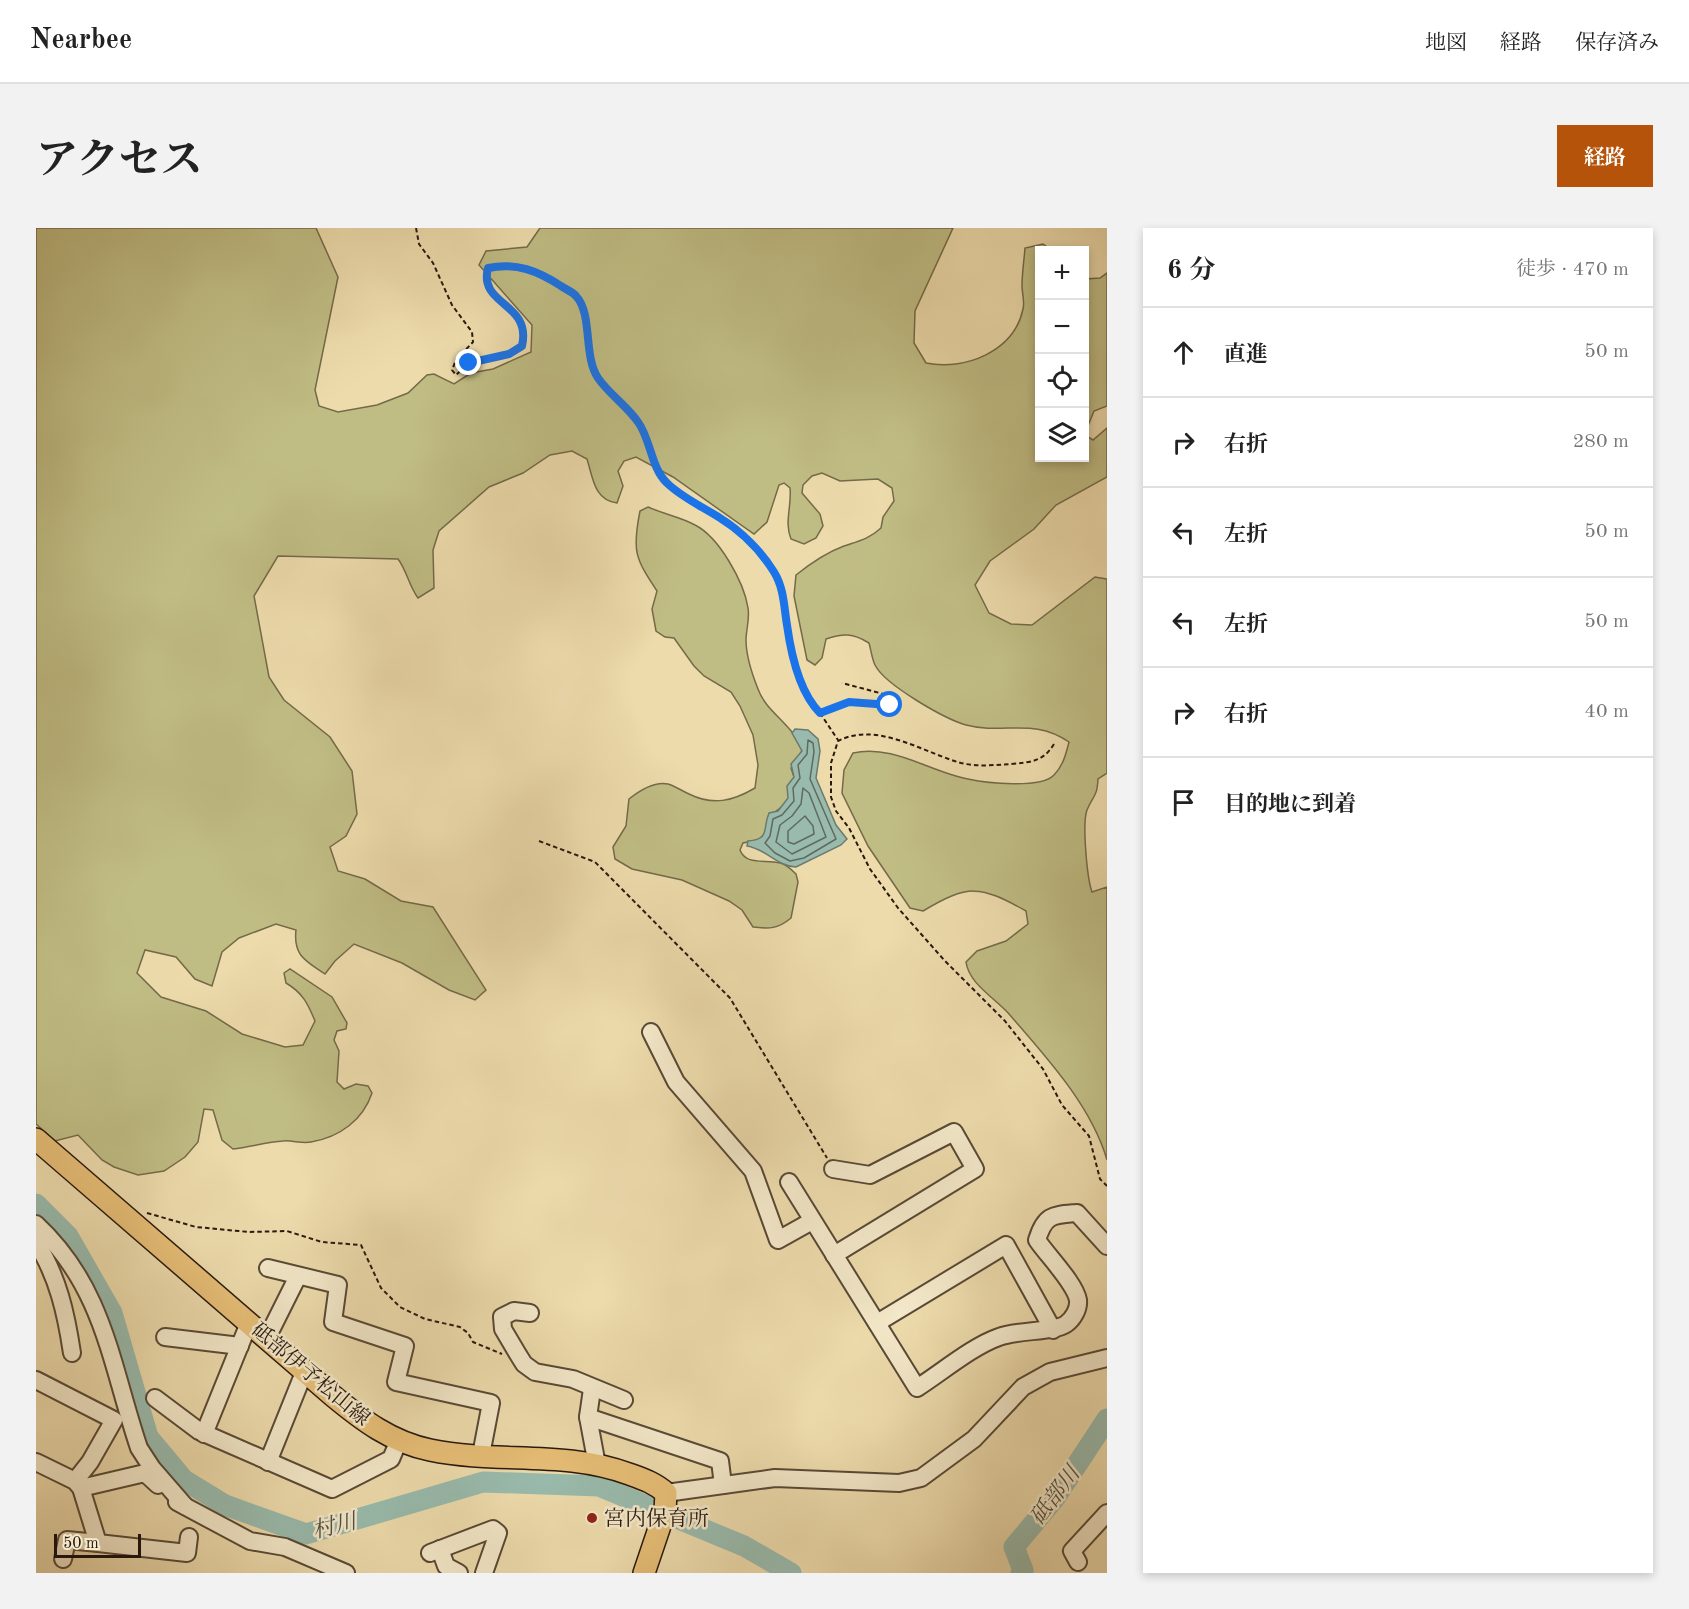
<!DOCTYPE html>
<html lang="ja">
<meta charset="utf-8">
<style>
:root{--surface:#fff;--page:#f2f2f2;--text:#222;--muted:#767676;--line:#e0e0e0;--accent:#b45309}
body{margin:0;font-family:"Old Standard TT","Noto Serif JP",serif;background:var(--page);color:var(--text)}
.controls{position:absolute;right:18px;top:18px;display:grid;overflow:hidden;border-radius:0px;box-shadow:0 3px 9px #0003}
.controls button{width:54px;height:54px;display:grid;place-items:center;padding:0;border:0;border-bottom:2px solid var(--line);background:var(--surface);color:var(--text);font:30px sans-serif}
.scale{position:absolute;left:18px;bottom:15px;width:87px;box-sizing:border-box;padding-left:6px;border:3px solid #28180e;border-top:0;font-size:16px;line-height:21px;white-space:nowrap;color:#28180e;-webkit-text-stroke:4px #f3e8c9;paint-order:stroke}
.stop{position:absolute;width:18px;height:18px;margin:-14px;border:4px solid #1a73e8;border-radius:50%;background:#fff}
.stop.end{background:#1a73e8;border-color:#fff;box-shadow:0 2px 6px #0008}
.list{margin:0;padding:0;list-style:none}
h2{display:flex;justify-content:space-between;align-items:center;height:78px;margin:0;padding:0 24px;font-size:26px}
h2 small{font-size:20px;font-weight:400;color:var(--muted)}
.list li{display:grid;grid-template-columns:39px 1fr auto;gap:18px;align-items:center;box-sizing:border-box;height:90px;padding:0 24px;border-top:2px solid var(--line)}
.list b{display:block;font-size:22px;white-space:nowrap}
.list em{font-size:20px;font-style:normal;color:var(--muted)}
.icon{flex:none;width:33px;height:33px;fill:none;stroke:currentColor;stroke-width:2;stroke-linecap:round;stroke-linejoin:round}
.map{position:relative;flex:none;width:1071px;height:1345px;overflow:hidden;border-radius:0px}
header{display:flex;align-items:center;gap:36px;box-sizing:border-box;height:84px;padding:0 30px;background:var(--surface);border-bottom:2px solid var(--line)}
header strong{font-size:28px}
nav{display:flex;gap:33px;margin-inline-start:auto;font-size:21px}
.intro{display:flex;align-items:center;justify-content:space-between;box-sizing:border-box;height:144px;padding:0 36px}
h1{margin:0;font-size:42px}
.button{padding:15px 27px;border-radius:0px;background:var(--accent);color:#fff;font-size:21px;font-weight:700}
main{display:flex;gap:36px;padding:0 36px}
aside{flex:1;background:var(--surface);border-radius:0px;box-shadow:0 3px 9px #0003}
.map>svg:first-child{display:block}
.green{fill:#c0bd84;stroke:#746a49;stroke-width:1.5}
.water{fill:#99bbad;stroke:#6c7a6d;stroke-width:1.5}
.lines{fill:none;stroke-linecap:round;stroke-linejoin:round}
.shore{stroke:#606a5e;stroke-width:1.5}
.river{stroke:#99bbad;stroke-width:21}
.minor-casing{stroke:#594936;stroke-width:20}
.major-casing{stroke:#28180e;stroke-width:24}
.path{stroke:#28180e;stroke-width:2;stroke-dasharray:4.5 3;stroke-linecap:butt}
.minor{stroke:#f3e8c9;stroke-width:16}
.major{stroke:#e6be76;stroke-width:21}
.route{stroke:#1a73e8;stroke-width:8}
.poi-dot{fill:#8f2418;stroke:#f3e8c9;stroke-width:2}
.labels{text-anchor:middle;stroke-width:5;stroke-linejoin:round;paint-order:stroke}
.street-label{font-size:21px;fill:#28180e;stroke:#f3e8c9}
.poi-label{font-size:21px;fill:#28180e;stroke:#f3e8c9;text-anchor:start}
.water-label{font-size:22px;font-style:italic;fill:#505146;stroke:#f3e8c9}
</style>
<header>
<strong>Nearbee</strong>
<nav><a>地図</a><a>経路</a><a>保存済み</a></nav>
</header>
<div class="intro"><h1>アクセス</h1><a class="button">経路</a></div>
<main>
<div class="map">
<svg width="1071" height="1345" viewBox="0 0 1071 1345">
<rect width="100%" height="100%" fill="#eddbac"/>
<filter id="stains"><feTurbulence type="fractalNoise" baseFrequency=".00333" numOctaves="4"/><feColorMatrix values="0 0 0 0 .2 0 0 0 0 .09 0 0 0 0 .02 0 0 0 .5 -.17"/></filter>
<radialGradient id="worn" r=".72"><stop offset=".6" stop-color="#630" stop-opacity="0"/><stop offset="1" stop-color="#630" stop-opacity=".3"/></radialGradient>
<!-- green -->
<g class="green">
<path d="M0,0H280L302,49L279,162L283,178L302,184L341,177L372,165L391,147L398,146L418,156L435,145L457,141L495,124L496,97L443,37L450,23L491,19L504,0H917L879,83L878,115L890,135C928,143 978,124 987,81C989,74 986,65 986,58C986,46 988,33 989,20L1007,16L1015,22H1004V230H1048L1049,207L1057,212L1071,200V249L1020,277L998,301L954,333L939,357L953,385L975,396L996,397L1059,349L1071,351V545L1062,551C1061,570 1057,567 1051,582C1046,595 1051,650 1056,664L1071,659V932C1055,877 1010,829 973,786C959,770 933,756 930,734L941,723L970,713L992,696L990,683C944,657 932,656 887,683L874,680L832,618L806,565L808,542L817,525C857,516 894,544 932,551C950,555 1005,561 1018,547C1027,538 1030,526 1033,514C997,489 968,507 930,497C909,491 849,457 839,437C836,431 835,422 833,415C817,405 807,405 790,411L786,430L779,437L771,432L758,368L760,347C775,335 789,325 808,318C823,313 833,311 845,300L847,289L858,273L856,260L842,251L804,253L786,245L776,248L767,257L766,265L784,286L787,298L780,310L768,316L755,311C748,294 756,278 754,260L748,255L743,257L731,294L718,306L637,249L600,229L588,233L582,243L587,258L581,275C558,272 557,250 551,231L536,223L514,227L487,245L453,259L403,303L397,322L398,360L382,370C373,358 371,343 362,331L242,328L218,368L233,449L248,472L294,509L316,543L321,586L310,608L294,619L302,643L329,651L365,673L397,679L450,762L439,772L413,762L366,735L318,716L299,733L289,746C270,733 257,728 260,702L240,696L203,710L186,724L176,758L159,751L140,729L109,722L101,745L125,769L170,783L206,806L249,819L267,817L279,793C272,776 267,765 250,755L248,745L254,741L296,769L311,795L310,801L301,803L298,812L303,823L301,854L308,861L320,856L332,858L336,865C327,892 304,909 275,914C266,916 256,912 247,913C231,914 214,919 197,921L186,912L177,882L168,881L162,914L149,929L128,943L102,947L78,939L66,932L42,907L19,913L0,896Z"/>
<path d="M1071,45V178L1058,183L1049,205V51L1064,50Z"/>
<path d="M612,279C627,286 645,289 659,297C683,309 708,354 712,380C714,390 710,402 710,412C710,428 716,446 722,461C731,486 759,497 766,523L755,540L758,549L752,565L753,570C739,591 734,577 729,606L722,612L707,615L704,622C710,638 730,631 744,635C750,636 755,641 760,646L762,654L755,690C742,701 733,701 717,699L706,682L693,673L646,652L596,641L579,631L577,619L590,598L593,571C603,563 618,553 632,556C639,558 646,563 653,566C677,578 697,573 719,560L722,537L717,507L704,478L695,464L668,448L658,438L638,410L629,409L620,403L616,381L621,363C599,330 596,323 604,283Z"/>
</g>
<!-- water -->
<path class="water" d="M759,501L772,502L782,511L784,523L780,550L800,597L811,611L805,617L760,639C741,638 730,621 711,618L712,613C735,611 726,601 733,585L742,583L752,570L751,558L758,549L755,536L766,523L756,505Z"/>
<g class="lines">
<!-- shore -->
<g class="shore">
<path d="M772,512L777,515L778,524L774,551L800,611L768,630L754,633L739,625L729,615L734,608L737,591L746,587L758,573L757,560L764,550L762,537L771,526Z"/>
<path d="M767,560L773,565L790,609L756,626L740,614L744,597L756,588L765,576Z"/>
<path d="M769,588L777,598L778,606L758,616L752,614V603Z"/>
</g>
<!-- river -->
<g class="river">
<path d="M0,976L32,1008L76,1085L112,1209L148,1252L189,1277L270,1306L447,1254L563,1258L708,1318L755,1345"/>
<path d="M985,1345L987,1342L978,1319L1019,1270L1071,1191"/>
</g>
<defs>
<g id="minor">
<path d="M615,804L640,854L717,943L742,1012L776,993"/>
<path d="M797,941L834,947L918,904L939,941L798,1027"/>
<path d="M753,954L881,1160C906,1144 937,1118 963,1109C981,1102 1019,1104 1030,1096C1037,1091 1043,1081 1042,1072C1039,1055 1011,1027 1001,1012C1009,986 1017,987 1041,985L1071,1018"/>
<path d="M0,996C68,1059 75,1137 103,1220L116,1240L149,1278"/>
<path d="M0,1014C22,1049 30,1085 36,1125"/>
<path d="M232,1040L302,1057L297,1094L369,1118L360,1154L455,1175L445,1227"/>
<path d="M494,1085L478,1083L466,1089L467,1101L483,1128L488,1136L499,1144L537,1151L588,1172"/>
<path d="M841,1095L970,1017L1017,1102"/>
<path d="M129,1109L204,1118"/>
<path d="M231,1110L262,1048"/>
<path d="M0,1152L78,1192L54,1234L39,1253"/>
<path d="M556,1161L552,1189L561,1237"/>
<path d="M119,1170L163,1203L296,1261L355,1231L363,1212"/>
<path d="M552,1189L684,1233L687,1257"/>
<path d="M168,1206L213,1095"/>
<path d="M0,1234L39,1253L45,1260L62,1315L151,1325L153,1309"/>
<path d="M232,1234L269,1142"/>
<path d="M45,1260L109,1245L122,1257"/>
<path d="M630,1265L739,1250L863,1255L885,1250L938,1211L987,1159L1014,1144L1071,1130"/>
<path d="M141,1274L214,1313L249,1319L310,1345"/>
<path d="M404,1321L410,1338L423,1345"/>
<path d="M394,1325L457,1301L462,1305L448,1345"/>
<path d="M27,1331L31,1312L62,1315"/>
<path d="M1042,1334L1036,1323L1071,1285"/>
</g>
<path id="major" d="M0,911L296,1167C326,1192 355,1214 394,1222C461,1236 528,1222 593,1246C607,1251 619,1255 630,1265L629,1283L608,1345"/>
</defs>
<!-- minor casing -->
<use href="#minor" class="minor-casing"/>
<!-- major casing -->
<use href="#major" class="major-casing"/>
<!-- path -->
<g class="path">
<path d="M380,0L383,16L397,35L416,77L436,104L437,114L420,132L416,142L420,147C441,127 462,133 486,118C496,74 442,78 452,40C480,34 502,43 525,58C529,61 537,64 540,68C557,86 547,129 562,150C573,166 590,178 602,194C615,212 615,240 631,255C645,269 667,279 684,290C705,303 725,323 738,344C748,360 748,379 751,397C755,426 763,464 784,485L813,473L854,477L864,473L855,468L806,455"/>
<path d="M784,485L802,512"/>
<path d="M1018,516C1007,534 995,534 975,536C959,537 941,539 925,535C886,524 841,493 802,513L795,535V569L800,583L813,600L834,641L862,680L909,733L969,793L1007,841L1026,877L1053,908L1064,951L1071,958"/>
<path d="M503,613L559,634L694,770L791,930"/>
<path d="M111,985L160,999L213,1004L251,1003L286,1014L325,1017L345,1060L364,1079L389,1091L424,1099L432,1105L437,1114L466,1126"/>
</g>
<!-- minor -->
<use href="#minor" class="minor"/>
<!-- major -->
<use href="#major" class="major"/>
</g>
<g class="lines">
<!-- route -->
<path class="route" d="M433,135L473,126L486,118C496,74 442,78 452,40C480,34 502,43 525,58C529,61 537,64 540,68C557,86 547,128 562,150C573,166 591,178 602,194C615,212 615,240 631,255C645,269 667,279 684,290C705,303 725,323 738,344C748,360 748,379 751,397C755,426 763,464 784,485L813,474L854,477"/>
</g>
<!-- markers -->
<circle class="poi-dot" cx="556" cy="1290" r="6"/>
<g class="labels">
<!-- street labels -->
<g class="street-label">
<text transform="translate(275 1146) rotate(40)" y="7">砥部伊予松山線</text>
</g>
<!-- poi labels -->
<g class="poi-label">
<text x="568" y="1297">宮内保育所</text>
</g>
<!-- water labels -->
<g class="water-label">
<text transform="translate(1018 1267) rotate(-53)" y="8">砥部川</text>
<text transform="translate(298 1297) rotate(-14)" y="8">村川</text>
</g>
</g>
<rect width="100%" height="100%" filter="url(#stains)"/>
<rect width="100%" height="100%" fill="url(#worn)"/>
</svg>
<div class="controls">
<button>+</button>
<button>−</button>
<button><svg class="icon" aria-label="locate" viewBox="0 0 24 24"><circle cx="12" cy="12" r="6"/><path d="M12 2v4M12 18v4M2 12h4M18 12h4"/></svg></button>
<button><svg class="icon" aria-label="layers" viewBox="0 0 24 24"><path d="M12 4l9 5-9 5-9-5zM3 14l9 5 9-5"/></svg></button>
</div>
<div class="scale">50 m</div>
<div class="stop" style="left:854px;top:477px"></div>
<div class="stop end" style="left:433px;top:135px"></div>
</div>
<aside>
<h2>6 分<small>徒歩 · 470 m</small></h2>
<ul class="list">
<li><svg class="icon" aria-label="ahead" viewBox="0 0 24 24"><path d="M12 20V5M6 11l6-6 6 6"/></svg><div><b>直進</b></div><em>50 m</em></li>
<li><svg class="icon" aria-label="right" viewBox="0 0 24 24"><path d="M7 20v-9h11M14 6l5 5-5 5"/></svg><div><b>右折</b></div><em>280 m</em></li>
<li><svg class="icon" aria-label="left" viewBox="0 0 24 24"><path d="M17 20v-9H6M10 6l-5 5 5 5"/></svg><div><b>左折</b></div><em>50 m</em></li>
<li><svg class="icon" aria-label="left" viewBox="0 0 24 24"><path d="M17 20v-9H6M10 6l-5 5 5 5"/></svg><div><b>左折</b></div><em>50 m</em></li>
<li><svg class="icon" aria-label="right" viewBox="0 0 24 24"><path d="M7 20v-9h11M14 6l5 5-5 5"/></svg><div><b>右折</b></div><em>40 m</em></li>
<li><svg class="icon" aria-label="arrive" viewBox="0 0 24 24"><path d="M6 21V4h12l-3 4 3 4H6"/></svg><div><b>目的地に到着</b></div></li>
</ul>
</aside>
</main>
